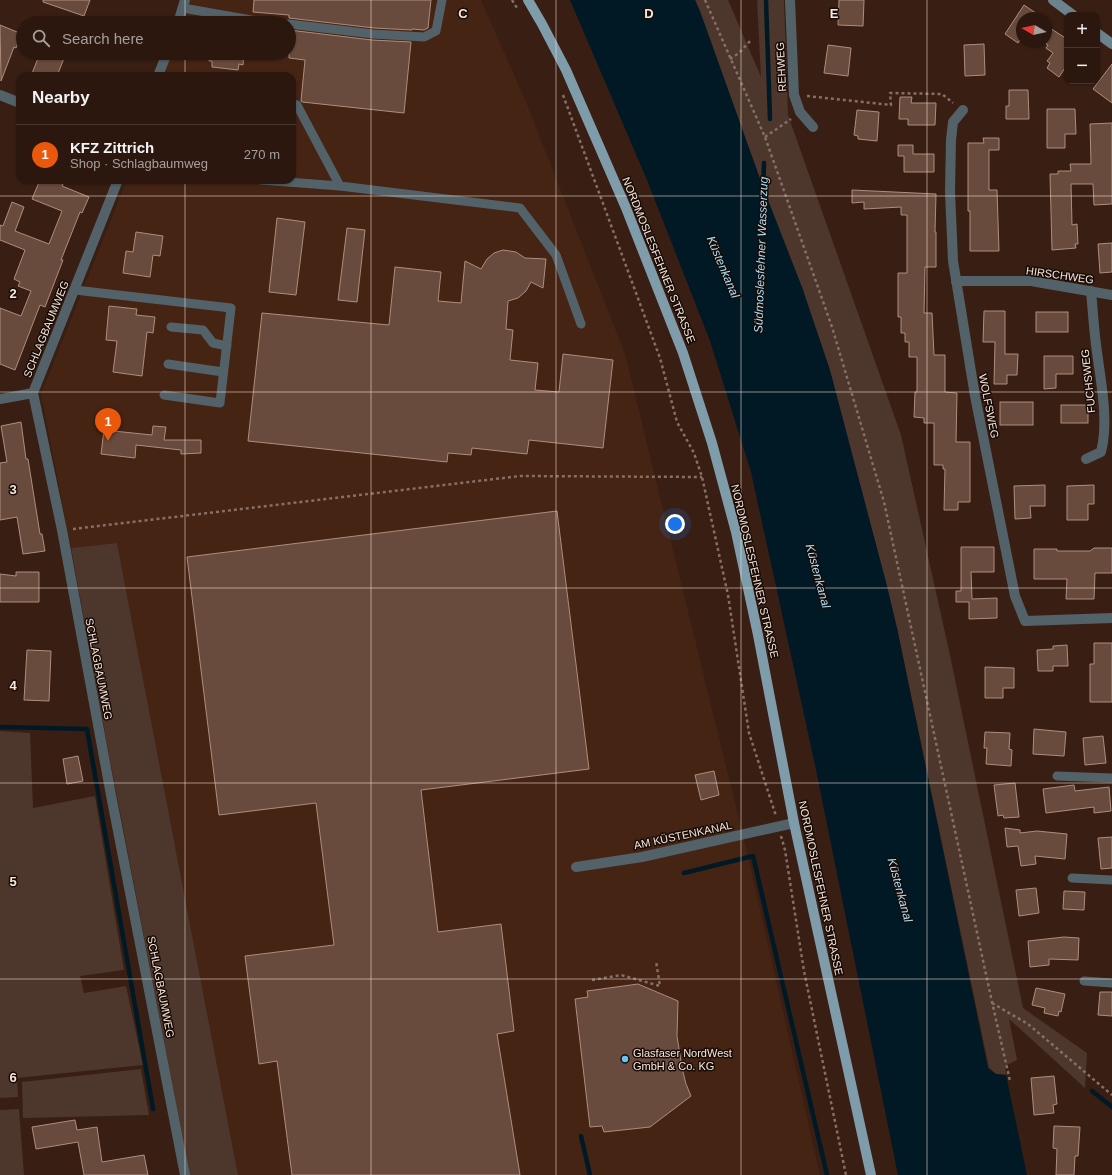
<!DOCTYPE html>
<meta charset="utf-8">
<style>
body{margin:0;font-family:Arial,sans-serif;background:#332017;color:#f1f3f6}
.controls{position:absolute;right:12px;top:12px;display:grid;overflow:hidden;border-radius:8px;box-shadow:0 1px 3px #0004}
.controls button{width:36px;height:36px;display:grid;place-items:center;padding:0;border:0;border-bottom:1px solid #47362e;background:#2b170e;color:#f1f3f6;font:20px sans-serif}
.compass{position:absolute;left:1016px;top:12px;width:36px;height:36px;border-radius:50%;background:#2b170e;box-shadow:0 1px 3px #0004;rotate:279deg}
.you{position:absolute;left:675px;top:524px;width:14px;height:14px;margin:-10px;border:3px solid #fff;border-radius:50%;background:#1a73e8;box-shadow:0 0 0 6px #1a73e833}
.badge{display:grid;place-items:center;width:26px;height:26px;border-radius:50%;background:#ea580c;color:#fff;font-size:13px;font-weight:700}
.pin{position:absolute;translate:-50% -33px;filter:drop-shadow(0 1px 2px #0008)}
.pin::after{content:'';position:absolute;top:21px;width:14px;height:12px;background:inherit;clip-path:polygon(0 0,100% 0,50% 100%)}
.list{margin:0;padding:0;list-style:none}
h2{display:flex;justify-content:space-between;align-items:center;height:52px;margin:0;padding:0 16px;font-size:17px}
h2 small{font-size:13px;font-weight:400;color:#a69f9e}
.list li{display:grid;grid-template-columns:26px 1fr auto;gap:12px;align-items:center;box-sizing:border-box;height:60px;padding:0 16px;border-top:1px solid #47362e}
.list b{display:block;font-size:15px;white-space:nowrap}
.list p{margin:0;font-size:13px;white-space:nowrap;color:#a69f9e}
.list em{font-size:13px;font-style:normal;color:#a69f9e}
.icon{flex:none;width:22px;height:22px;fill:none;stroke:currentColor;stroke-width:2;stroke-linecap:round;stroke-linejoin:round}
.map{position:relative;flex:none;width:1112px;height:1175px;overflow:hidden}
.search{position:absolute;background:#2b170e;box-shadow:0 1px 3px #0004;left:16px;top:16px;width:280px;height:44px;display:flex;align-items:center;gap:10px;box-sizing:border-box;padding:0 14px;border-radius:22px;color:#a69f9e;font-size:15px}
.panel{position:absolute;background:#2b170e;box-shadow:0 1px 3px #0004;left:16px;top:72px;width:280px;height:112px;border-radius:12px}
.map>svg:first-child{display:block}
.built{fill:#452414}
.green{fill:#4d362b}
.water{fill:#001925}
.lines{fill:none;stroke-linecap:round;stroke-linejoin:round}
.stream{stroke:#001925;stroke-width:4.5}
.building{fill:#694b3e;stroke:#ae8d7e}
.path{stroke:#866f65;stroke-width:2.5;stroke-dasharray:3 3;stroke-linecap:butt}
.lane{stroke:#536268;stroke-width:9}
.street{stroke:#536268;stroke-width:10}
.secondary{stroke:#6c838e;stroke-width:10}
.primary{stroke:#7f9caa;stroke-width:10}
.grid{fill:none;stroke:#f8e6dd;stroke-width:1;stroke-opacity:0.55}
.poi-dot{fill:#65c5ee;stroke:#180c07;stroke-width:1.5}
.labels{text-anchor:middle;stroke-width:3;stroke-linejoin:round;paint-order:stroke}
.street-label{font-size:11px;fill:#f8e6dd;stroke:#180c07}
.poi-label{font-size:11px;fill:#f8e6dd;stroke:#180c07;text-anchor:start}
.water-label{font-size:12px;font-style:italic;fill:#a8dff9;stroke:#180c07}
.grid-label{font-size:13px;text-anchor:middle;font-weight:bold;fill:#f8e6dd;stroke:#180c07;stroke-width:3;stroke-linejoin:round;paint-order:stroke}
</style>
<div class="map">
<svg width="1112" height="1175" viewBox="0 0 1112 1175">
<rect width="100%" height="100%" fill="#391f13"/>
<!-- built -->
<polygon class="built" points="191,0 481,0 526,102 625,354 747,852 820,1175 238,1175 117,543 71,548 41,394 127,180 292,180 292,76 164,76 172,53 289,53 289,23 183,23"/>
<!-- green -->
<g class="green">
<polygon points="695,0 728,0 761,77 757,0 784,0 788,115 901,435 950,655 1023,1008 1087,1053 1085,1088 1009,1019 1017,1060 1005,1066 1006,1075 996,1074 989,1068 897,628 803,290 764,190"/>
<polygon points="117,543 238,1175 190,1175 109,755 71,548"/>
<polygon points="0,731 30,733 33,808 95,796 124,970 80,976 84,993 126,986 143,1065 17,1078 18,1097 0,1098"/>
<polygon points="141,1069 149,1115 23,1118 22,1082"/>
<polygon points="19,1109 24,1175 0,1175 0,1110"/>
</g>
<!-- water -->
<polygon class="water" points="570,0 695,0 700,11 764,190 803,290 830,370 887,586 897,628 988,1068 996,1074 1006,1075 1027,1175 898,1175 815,765 751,472 710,341 647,180"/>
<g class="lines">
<!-- stream -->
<g class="stream">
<polyline points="766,0 770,119"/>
<polyline points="763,192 764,163"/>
<polyline points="0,727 87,729 153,1109"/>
<polyline points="684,873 753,856 827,1175"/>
<polyline points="1092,1091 1112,1107"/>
<polyline points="581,1136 590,1175"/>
</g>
</g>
<!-- building -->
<g class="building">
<polygon points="43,0 90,0 84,16 43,2"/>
<polygon points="254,0 431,0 428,28 424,30 412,29 412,30 374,28 289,18 289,15 253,12"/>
<polygon points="839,0 864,0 863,26 838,25"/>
<polygon points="1024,5 1043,18 1022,18 1022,36 1018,43 1005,34"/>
<polygon points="0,25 22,34 16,48 14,47 1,81"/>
<polygon points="1050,28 1067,39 1067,65 1059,77 1047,68 1050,63 1047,61 1053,53 1046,48 1048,45 1046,44 1046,34"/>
<polygon points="289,30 372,40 411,42 404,113 302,102 301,101 305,60 289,58"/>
<polygon points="984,44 985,75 965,76 964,45"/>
<polygon points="828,45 851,48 848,76 824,73"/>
<polygon points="40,53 66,53 57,76 31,76"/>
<polygon points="210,53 244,53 243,65 239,64 238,70 212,67 212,61 209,61"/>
<polygon points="1112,64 1112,103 1093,89"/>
<polygon points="1009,90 1028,90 1029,119 1006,119 1006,106 1009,106"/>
<polygon points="900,97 912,97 911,103 936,103 935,125 908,125 908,119 899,119"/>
<polygon points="1047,109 1075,109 1076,134 1065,134 1065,148 1047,148"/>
<polygon points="857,110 879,112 877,141 858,139 858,136 854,135"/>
<polygon points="1112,123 1112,204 1094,205 1093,184 1071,184 1072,225 1077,224 1078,244 1075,244 1076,248 1052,250 1050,174 1058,174 1058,171 1071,171 1070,164 1091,164 1090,124"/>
<polygon points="983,138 999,138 999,150 989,150 989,190 997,190 999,251 970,251 970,211 968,211 968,143 984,143"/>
<polygon points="898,145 913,145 913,154 934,154 934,172 904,172 904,156 898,156"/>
<polygon points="40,180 65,180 62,186 89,197 82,213 80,212 61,260 63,260 45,307 40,305 15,370 0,364 0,308 21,316 31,291 18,286 20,282 14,279 25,250 0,240 0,225 3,226 12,202 24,207 15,231 49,244 62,211 32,199"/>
<polygon points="852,190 936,194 935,232 936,232 936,267 925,267 924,313 932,313 934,355 945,355 945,392 957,393 956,442 970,442 970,502 958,502 958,510 944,510 945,469 943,469 943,465 934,465 934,423 924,423 924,418 914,417 915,392 917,392 917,357 909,357 909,342 905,342 905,333 901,333 901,317 898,317 898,273 907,273 907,215 901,215 901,207 864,209 864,202 852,203"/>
<polygon points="277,218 305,222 296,295 269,292"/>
<polygon points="347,228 365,230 357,302 338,300"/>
<polygon points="136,232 163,236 160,256 153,255 150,277 123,273 126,251 133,252"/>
<polygon points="1112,243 1112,272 1100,273 1098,244"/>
<polygon points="503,250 516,252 525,258 546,259 543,288 531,282 526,291 518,298 508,301 506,329 513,330 510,360 538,363 535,390 559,392 563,354 613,360 603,448 529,440 527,454 472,448 471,455 448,453 447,462 248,441 262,313 389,325 395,267 441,272 438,301 461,303 465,261 481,269 487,259 494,253"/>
<polygon points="109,306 137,309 136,315 155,317 153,333 147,332 142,376 113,372 117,341 106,340"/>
<polygon points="984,311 1005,311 1005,354 1018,354 1017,375 1007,375 1007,384 994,384 995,342 983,342"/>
<rect x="1036" y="312" width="32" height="20"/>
<polygon points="1044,356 1073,356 1073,374 1056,374 1056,388 1044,389"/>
<rect x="1000" y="402" width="33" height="23"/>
<rect x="1061" y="405" width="27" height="18"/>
<polygon points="21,422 26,459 28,459 40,534 42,534 45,551 23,554 17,517 0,520 0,463 7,462 1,426"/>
<polygon points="153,426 166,427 164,440 201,440 201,453 181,454 181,450 136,445 135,458 101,454 104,430 152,435"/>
<polygon points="1045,485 1045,506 1030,506 1031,518 1015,519 1014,486"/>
<polygon points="1094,485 1094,504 1088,504 1088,520 1067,520 1067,486"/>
<polygon points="557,511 589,769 421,790 438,932 501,924 514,1031 497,1034 520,1175 292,1175 277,1061 259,1064 245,956 334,945 316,803 219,815 187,557"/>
<polygon points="961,547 994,547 994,572 971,572 972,599 997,598 997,618 969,619 969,602 956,602 956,591 961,591"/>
<polygon points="1094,548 1112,548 1112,573 1095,573 1094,599 1066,599 1067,579 1034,579 1034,549 1057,549 1057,551 1090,551"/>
<polygon points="16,572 39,572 39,602 0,602 0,574 16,576"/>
<polygon points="1094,643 1112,643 1112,702 1090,702 1090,664 1094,664"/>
<polygon points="1067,645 1068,666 1053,666 1053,671 1038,671 1037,650 1053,649 1053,646"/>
<polygon points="27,650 51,651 49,701 24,700"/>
<polygon points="985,667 1014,668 1014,688 1003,688 1003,698 985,698"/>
<polygon points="1034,729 1066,732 1064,756 1033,754"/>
<polygon points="985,732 1010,733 1009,749 1012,750 1011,766 986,764 987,748 984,748"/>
<polygon points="1103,736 1106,763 1085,765 1083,738"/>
<polygon points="78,756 83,781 67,784 63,759"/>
<polygon points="714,771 719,795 701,800 695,775"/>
<polygon points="1015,783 1019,817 1004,818 1003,815 998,816 994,785"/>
<polygon points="1074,785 1075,791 1109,787 1111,811 1094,813 1094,807 1046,813 1043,789"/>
<polygon points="1005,828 1020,830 1020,833 1037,831 1067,834 1065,859 1035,856 1036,864 1021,866 1018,846 1007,847"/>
<polygon points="1112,837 1112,868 1101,869 1098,838"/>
<polygon points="1036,888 1039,913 1019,916 1016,890"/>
<polygon points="1064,891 1085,892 1084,910 1063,909"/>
<polygon points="1064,937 1079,938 1078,960 1049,959 1049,965 1030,967 1028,941"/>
<polygon points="638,984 678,1001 677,1036 682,1068 686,1084 691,1096 650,1127 604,1132 602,1126 590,1127 575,999 588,997 587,991"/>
<polygon points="1036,988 1065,994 1061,1012 1059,1011 1058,1016 1044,1013 1045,1008 1032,1005"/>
<polygon points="1100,992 1112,992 1112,1016 1098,1015"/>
<polygon points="1054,1076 1057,1104 1053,1105 1054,1113 1034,1115 1031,1078"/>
<polygon points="75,1120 77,1130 97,1127 102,1162 144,1155 148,1175 84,1175 78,1142 36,1149 32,1127"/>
<polygon points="1054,1126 1080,1127 1078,1156 1075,1156 1074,1175 1056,1175 1057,1149 1053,1148"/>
</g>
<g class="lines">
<!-- path -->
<g class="path">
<polyline points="512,0 517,8"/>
<polyline points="705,0 765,137 832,327 884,502 992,1002 1010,1081"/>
<polyline points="730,59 739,53 751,40"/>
<polyline points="563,95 660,358 677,422 694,453 702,477 728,595 749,733 776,816"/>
<polyline points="807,96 891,105 890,93 942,94 953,103"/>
<polyline points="765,137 791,119"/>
<polyline points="73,529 520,476 702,477"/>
<polyline points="781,836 785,850 804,971 846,1175"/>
<polyline points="592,980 621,975 660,986 656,961"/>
<polyline points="992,1003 1028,1024 1112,1095"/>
</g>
<!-- lane -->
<g class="lane">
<polyline points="183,8 251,20 278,23"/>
<polyline points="289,24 373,34 424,37 436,31 442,0"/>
<polyline points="292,104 297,105 340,186 520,208 556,255 581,324"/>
<polyline points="261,180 340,186"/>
<polyline points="75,290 231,308 220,403 164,395"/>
<polyline points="171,327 203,330 213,343 227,346"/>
<polyline points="168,364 223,372"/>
<polyline points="1057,776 1112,778"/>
<polyline points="1072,878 1112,880"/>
<polyline points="1084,981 1112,983"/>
</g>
<!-- street -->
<g class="street">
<polyline points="790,0 794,95 800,112 813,127"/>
<polyline points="178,23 185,0"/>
<polyline points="158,76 167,53"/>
<polyline points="0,95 20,103"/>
<polyline points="963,110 953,122 951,140 950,191 953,261 975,396 1015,596 1025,621 1112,618"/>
<polyline points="118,180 33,393 62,530 111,795 185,1175"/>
<polyline points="956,281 1031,281 1112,295"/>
<polyline points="0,399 33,393"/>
<path d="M1086,459L1101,452C1109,422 1101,383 1097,352C1094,332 1093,312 1091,291"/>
<polyline points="576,867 642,857 794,823"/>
</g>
<!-- secondary -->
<g class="secondary">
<polyline points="1053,0 1073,15"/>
<polyline points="1097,33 1112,44"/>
</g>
<!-- primary -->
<polyline class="primary" points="528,0 542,24 566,70 626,208 683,353 712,443 736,532 758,635 794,823 871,1175"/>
</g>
<!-- grid -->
<path class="grid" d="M185,0V23M371,0V1175M556,0V1175M741,0V1175M927,0V1175M185,53V76M185,180V1175M0,196H1112M0,392H1112M0,588H1112M0,783H1112M0,979H1112"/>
<!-- markers -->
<circle class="poi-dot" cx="625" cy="1059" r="4"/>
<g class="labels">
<!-- street labels -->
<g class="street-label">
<text transform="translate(781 67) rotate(-93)" y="4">REHWEG</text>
<text transform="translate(659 260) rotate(68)" y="4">NORDMOSLESFEHNER STRASSE</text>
<text transform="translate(1060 275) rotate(8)" y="4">HIRSCHWEG</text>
<text transform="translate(46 329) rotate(-68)" y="4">SCHLAGBAUMWEG</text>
<text transform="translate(1088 381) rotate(-96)" y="4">FUCHSWEG</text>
<text transform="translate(989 406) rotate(79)" y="4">WOLFSWEG</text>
<text transform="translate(755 571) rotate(77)" y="4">NORDMOSLESFEHNER STRASSE</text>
<text transform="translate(99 669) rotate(79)" y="4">SCHLAGBAUMWEG</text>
<text transform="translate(683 835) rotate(-12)" y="4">AM KÜSTENKANAL</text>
<text transform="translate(821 888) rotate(78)" y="4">NORDMOSLESFEHNER STRASSE</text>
<text transform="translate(161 987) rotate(79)" y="4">SCHLAGBAUMWEG</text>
</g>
<!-- poi labels -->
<g class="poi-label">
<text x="633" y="1057">Glasfaser NordWest<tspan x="633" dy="13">GmbH &amp; Co. KG</tspan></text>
</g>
<!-- water labels -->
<g class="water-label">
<text transform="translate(761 255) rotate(-88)" y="4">Südmoslesfehner Wasserzug</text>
<text transform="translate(723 267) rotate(67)" y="4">Küstenkanal</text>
<text transform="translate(818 576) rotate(75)" y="4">Küstenkanal</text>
<text transform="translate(900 890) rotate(75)" y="4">Küstenkanal</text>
</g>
</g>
<g class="grid-label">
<text x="463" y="18">C</text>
<text x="649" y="18">D</text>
<text x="834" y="18">E</text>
<text x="13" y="298">2</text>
<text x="13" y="494">3</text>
<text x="13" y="690">4</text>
<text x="13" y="886">5</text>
<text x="13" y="1082">6</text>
</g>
</svg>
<div class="controls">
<button>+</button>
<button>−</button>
</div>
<svg class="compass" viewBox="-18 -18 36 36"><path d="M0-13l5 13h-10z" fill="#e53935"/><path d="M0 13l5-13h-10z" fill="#a69f9e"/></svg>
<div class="you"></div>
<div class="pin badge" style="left:108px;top:441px">1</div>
<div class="search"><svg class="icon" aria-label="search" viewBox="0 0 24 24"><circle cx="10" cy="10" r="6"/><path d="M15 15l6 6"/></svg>Search here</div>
<section class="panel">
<h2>Nearby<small></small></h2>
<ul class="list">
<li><span class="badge">1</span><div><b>KFZ Zittrich</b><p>Shop · Schlagbaumweg</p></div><em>270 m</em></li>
</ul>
</section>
</div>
